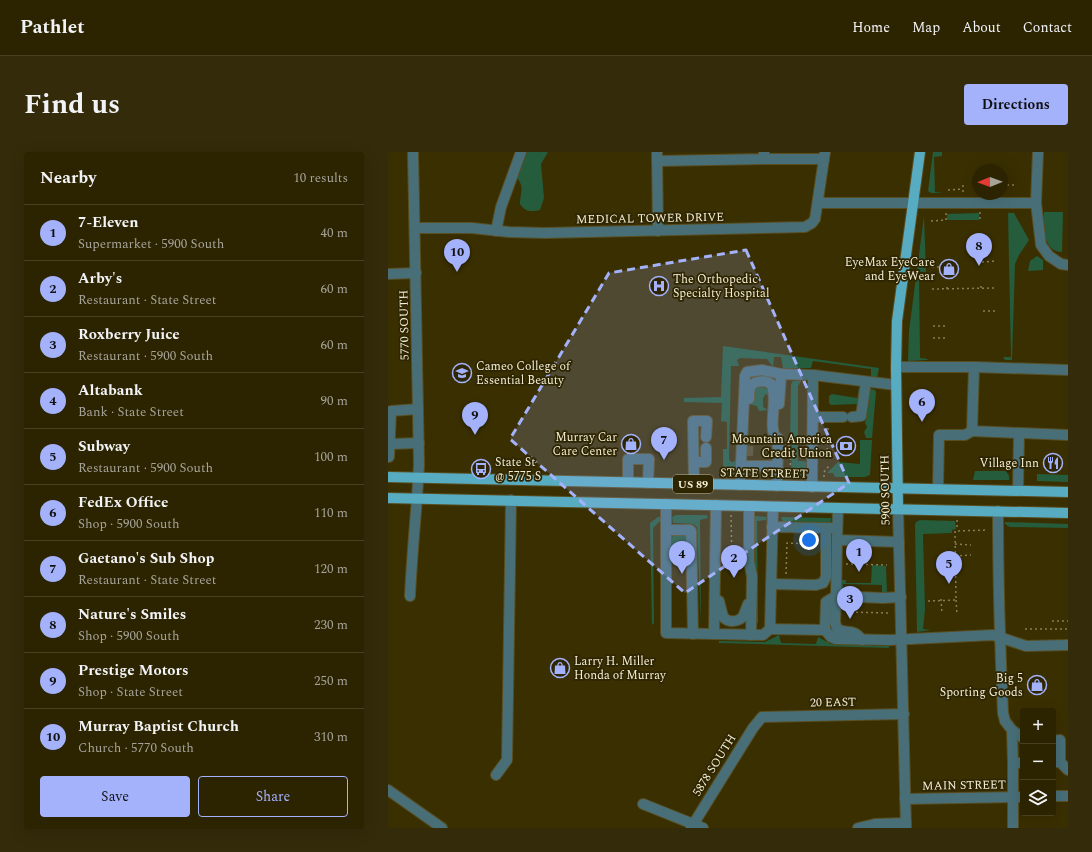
<!DOCTYPE html>
<meta charset="utf-8">
<style>
body{margin:0;font-family:Spectral,serif;background:#342b0a;color:#f1f3f6}
.controls{position:absolute;right:12px;bottom:12px;display:grid;overflow:hidden;border-radius:4px;box-shadow:0 4px 16px #0002}
.controls button{width:36px;height:36px;display:grid;place-items:center;padding:0;border:0;border-bottom:1px solid #484022;background:#2c2300;color:#f1f3f6;font:20px sans-serif}
.compass{position:absolute;left:584px;top:12px;width:36px;height:36px;border-radius:50%;background:#2c2300;box-shadow:0 4px 16px #0002;rotate:269deg}
.you{position:absolute;left:421px;top:388px;width:14px;height:14px;margin:-10px;border:3px solid #fff;border-radius:50%;background:#1a73e8;box-shadow:0 0 0 6px #1a73e833}
.badge{display:grid;place-items:center;width:26px;height:26px;border-radius:50%;background:#a4b2fc;color:#111;font-size:13px;font-weight:700}
.pin{position:absolute;translate:-50% -33px;filter:drop-shadow(0 1px 2px #0008)}
.pin::after{content:'';position:absolute;top:21px;width:14px;height:12px;background:inherit;clip-path:polygon(0 0,100% 0,50% 100%)}
.list{margin:0;padding:0;list-style:none}
h2{display:flex;justify-content:space-between;align-items:center;height:52px;margin:0;padding:0 16px;font-size:17px}
h2 small{font-size:13px;font-weight:400;color:#a6a499}
.list li{display:grid;grid-template-columns:26px 1fr auto;gap:12px;align-items:center;box-sizing:border-box;height:56px;padding:0 16px;border-top:1px solid #484022}
.list b{display:block;font-size:15px;white-space:nowrap}
.list p{margin:0;font-size:13px;white-space:nowrap;color:#a6a499}
.list em{font-size:13px;font-style:normal;color:#a6a499}
.actions{display:flex;gap:8px;padding:12px 16px}
.actions a{flex:1;padding:9px 0;border:1px solid #a4b2fc;border-radius:4px;text-align:center;font-size:14px;color:#a4b2fc}
.actions .main{background:#a4b2fc;color:#111}
.icon{flex:none;width:22px;height:22px;fill:none;stroke:currentColor;stroke-width:2;stroke-linecap:round;stroke-linejoin:round}
.map{position:relative;flex:none;width:680px;height:676px;overflow:hidden;border-radius:4px}
header{display:flex;align-items:center;gap:24px;box-sizing:border-box;height:56px;padding:0 20px;background:#2c2300;border-bottom:1px solid #484022}
header strong{font-size:19px}
nav{display:flex;gap:22px;margin-inline-start:auto;font-size:14px}
.intro{display:flex;align-items:center;justify-content:space-between;box-sizing:border-box;height:96px;padding:0 24px}
h1{margin:0;font-size:28px}
.button{padding:10px 18px;border-radius:4px;background:#a4b2fc;color:#111;font-size:14px;font-weight:700}
main{display:flex;gap:24px;padding:0 24px}
aside{flex:1;background:#2c2300;border-radius:4px;box-shadow:0 4px 16px #0002}
.map>svg:first-child{display:block}
.green{fill:#255c3c}
.lines{fill:none;stroke-linecap:round;stroke-linejoin:round}
.minor-tunnel{stroke:#564c20;stroke-width:10;stroke-dasharray:10 5;stroke-linecap:butt}
.minor-casing{stroke:#584e22;stroke-width:12}
.major-casing{stroke:#584e22;stroke-width:12}
.path{stroke:#877e59;stroke-width:1.5;stroke-dasharray:2 3;stroke-linecap:butt}
.minor{stroke:#486f78;stroke-width:10}
.major{stroke:#58acc1;stroke-width:10}
.marked{fill:#a4b2fc;fill-opacity:0.2;stroke:#a4b2fc;stroke-width:3;stroke-dasharray:8 5;stroke-linejoin:round}
.labels{text-anchor:middle;stroke-width:3.5;stroke-linejoin:round;paint-order:stroke}
.shield{fill:#2e2502;stroke:#b9b296;stroke-width:1}
.shield-label{font-size:11px;font-weight:bold;fill:#f4eed5}
.street-label{font-size:12px;fill:#f4eed5;stroke:#2e2502}
.poi-label{font-size:12px;fill:#f4eed5;stroke:#2e2502;text-anchor:end}
</style>
<header>
<strong>Pathlet</strong>
<nav><a>Home</a><a>Map</a><a>About</a><a>Contact</a></nav>
</header>
<div class="intro"><h1>Find us</h1><a class="button">Directions</a></div>
<main>
<aside>
<h2>Nearby<small>10 results</small></h2>
<ul class="list">
<li><span class="badge">1</span><div><b>7-Eleven</b><p>Supermarket · 5900 South</p></div><em>40 m</em></li>
<li><span class="badge">2</span><div><b>Arby's</b><p>Restaurant · State Street</p></div><em>60 m</em></li>
<li><span class="badge">3</span><div><b>Roxberry Juice</b><p>Restaurant · 5900 South</p></div><em>60 m</em></li>
<li><span class="badge">4</span><div><b>Altabank</b><p>Bank · State Street</p></div><em>90 m</em></li>
<li><span class="badge">5</span><div><b>Subway</b><p>Restaurant · 5900 South</p></div><em>100 m</em></li>
<li><span class="badge">6</span><div><b>FedEx Office</b><p>Shop · 5900 South</p></div><em>110 m</em></li>
<li><span class="badge">7</span><div><b>Gaetano's Sub Shop</b><p>Restaurant · State Street</p></div><em>120 m</em></li>
<li><span class="badge">8</span><div><b>Nature's Smiles</b><p>Shop · 5900 South</p></div><em>230 m</em></li>
<li><span class="badge">9</span><div><b>Prestige Motors</b><p>Shop · State Street</p></div><em>250 m</em></li>
<li><span class="badge">10</span><div><b>Murray Baptist Church</b><p>Church · 5770 South</p></div><em>310 m</em></li>
</ul>
<div class="actions"><a class="main">Save</a><a>Share</a></div>
</aside>
<div class="map">
<svg width="680" height="676" viewBox="0 0 680 676">
<rect width="100%" height="100%" fill="#3a2f00"/>
<!-- green -->
<g class="green">
<path d="M138,0H160L153,12L156,46L152,58C143,60 137,60 132,52C132,42 137,35 129,26Z"/>
<polygon points="545,0 554,0 554,4 546,5 547,40 555,41 543,41 540,39"/>
<path d="M656,60H675L674,100C654,100 656,73 656,60Z"/>
<polygon points="591,61 591,68 559,68 559,62"/>
<polygon points="620,61 626,61 641,88 631,103 627,112 624,208 617,208 615,205 623,205"/>
<polygon points="536,64 538,120 531,120 532,206 540,207 539,208 520,209 521,179"/>
<polygon points="649,104 655,108 655,118 640,119 642,109"/>
<polygon points="335,194 491,216 489,226 483,224 483,217 425,209 423,216 395,216 393,205 386,205 385,215 379,207 352,206 349,208 351,214 343,214 341,307 343,310 348,309 347,322 335,322 335,297 339,297 339,270 333,269 334,251 296,250 296,246 333,245"/>
<polygon points="405,229 413,229 410,234 410,309 416,309 418,310 418,322 413,324 403,324 404,293 402,292 403,232"/>
<polygon points="370,234 380,237 382,245 378,242 375,246 375,255 380,258 371,259 369,254 364,253 364,239"/>
<polygon points="471,235 473,237 470,252 443,253 441,251 441,244 444,242 469,246"/>
<polygon points="483,237 487,238 488,240 484,286 478,286 476,280 479,275 477,271 481,239"/>
<polygon points="472,288 484,288 482,323 477,325 447,325 445,321 439,321 450,310 472,312"/>
<polygon points="587,319 618,319 621,324 621,328 585,328"/>
<polygon points="649,322 680,323 680,330 649,329"/>
<polygon points="288,363 319,363 320,366 312,368 313,472 309,375 305,372 285,371 284,365"/>
<polygon points="366,364 379,365 378,368 369,369 370,471 367,471"/>
<polygon points="270,365 273,365 273,368 265,376 266,471 264,473 262,371"/>
<polygon points="393,365 443,366 443,369 442,371 395,370"/>
<polygon points="532,368 567,369 568,377 564,378 564,381 535,382 537,457 535,477 543,478 529,480 527,373 528,370"/>
<polygon points="617,370 680,372 680,376 622,375 617,372"/>
<polygon points="286,383 297,383 297,398 284,398 284,385"/>
<polygon points="484,413 498,414 499,441 494,440 494,433 455,432 455,439 453,439 453,428 458,428 458,431 483,431"/>
<polygon points="391,483 393,491 428,492 430,485 443,492 501,494 501,496 331,491 331,489 377,490"/>
</g>
<g class="lines">
<!-- minor-tunnel -->
<polyline class="minor-tunnel" points="360,304 361,285"/>
<defs>
<g id="minor">
<polyline points="269,0 270,79"/>
<polyline points="650,0 648,51 653,93 661,104 673,112 680,113"/>
<polyline points="376,7 436,7"/>
<polyline points="269,9 376,7 376,0"/>
<polyline points="430,51 648,51"/>
<polyline points="27,76 84,76 121,80 157,81 417,75 424,71 427,67 437,0"/>
<polyline points="108,79 113,55 133,0"/>
<polyline points="0,122 28,121"/>
<polyline points="508,215 586,215 680,218"/>
<polyline points="586,215 584,279 680,283"/>
<path d="M361,247C361,243 361,237 363,234C367,228 379,228 384,233C390,253 379,272 389,291"/>
<polyline points="391,252 393,222"/>
<polyline points="425,265 455,265"/>
<polyline points="464,265 473,264 478,230"/>
<polyline points="2,292 31,291"/>
<polyline points="0,305 1,305 3,259 30,257"/>
<polyline points="306,310 318,310 318,296"/>
<polyline points="353,314 389,314"/>
<polyline points="240,330 240,307 261,307 260,331"/>
<polyline points="306,332 305,269 319,269 318,285"/>
<polyline points="352,333 357,224 359,220 374,218 393,222 425,223"/>
<polyline points="389,334 390,286"/>
<polyline points="424,335 425,223 508,233"/>
<polyline points="550,337 551,283 577,283 584,279"/>
<polyline points="630,339 631,281"/>
<polyline points="278,352 278,481 326,482"/>
<polyline points="328,353 326,482 375,483 382,477"/>
<polyline points="361,354 361,409 364,424 363,483"/>
<polyline points="385,355 382,477 437,478 443,485 448,487 502,488 605,483 638,494 680,493"/>
<polyline points="450,356 449,388 511,390"/>
<polyline points="510,357 518,676"/>
<path d="M610,359C610,427 612,494 615,561L617,569L624,578L625,611H635"/>
<polyline points="384,375 444,376"/>
<polyline points="278,378 302,378 303,379 305,482"/>
<polyline points="383,432 428,433 435,431 438,425 438,376"/>
<path d="M22,444C24,399 29,356 31,312L25,0"/>
<path d="M331,449L335,465C341,471 349,470 355,465L360,452"/>
<polyline points="437,478 438,450 448,444 449,388"/>
<path d="M474,488C464,475 460,483 449,477L447,470L448,444L495,446L513,445"/>
<polyline points="624,578 635,586"/>
<polyline points="665,589 672,588 672,610"/>
<polyline points="665,610 672,610 680,618"/>
<polyline points="625,611 625,676"/>
<polyline points="108,623 119,608 123,348"/>
<polyline points="0,638 54,676"/>
<polyline points="665,644 680,644"/>
<polyline points="517,647 635,645"/>
<polyline points="255,652 315,676"/>
<polyline points="303,676 365,576 374,565 516,562"/>
<polyline points="470,676 487,672 518,671"/>
</g>
<g id="major">
<polyline points="0,325 680,340"/>
<polyline points="0,346 680,361"/>
<polyline points="510,357 508,215 509,169 532,0"/>
</g>
</defs>
<!-- minor casing -->
<use href="#minor" class="minor-casing"/>
<!-- major casing -->
<use href="#major" class="major-casing"/>
<!-- path -->
<g class="path">
<polyline points="575,33 575,41"/>
<polyline points="614,33 629,33"/>
<polyline points="560,38 575,37"/>
<polyline points="592,60 592,68"/>
<polyline points="558,61 558,69"/>
<polyline points="543,69 558,68"/>
<polyline points="594,110 608,109"/>
<polyline points="544,115 557,115"/>
<polyline points="593,134 593,139"/>
<polyline points="559,135 559,139"/>
<polyline points="544,137 609,136"/>
<polyline points="595,159 609,159"/>
<polyline points="545,174 558,174"/>
<polyline points="545,186 559,186"/>
<polyline points="440,276 439,304 440,305"/>
<polyline points="400,294 403,294 402,325"/>
<polyline points="436,325 436,320 441,314"/>
<polyline points="343,363 344,412 351,412"/>
<polyline points="569,368 569,378"/>
<polyline points="567,392 583,393"/>
<polyline points="567,404 583,403"/>
<polyline points="458,412 499,413"/>
<polyline points="398,422 399,391 428,392"/>
<polyline points="553,447 554,462"/>
<polyline points="568,448 569,462"/>
<polyline points="540,449 568,448 567,379 600,378"/>
<polyline points="458,460 502,461"/>
<polyline points="664,469 680,469"/>
<polyline points="637,477 680,477"/>
</g>
<!-- minor -->
<use href="#minor" class="minor"/>
<!-- major -->
<use href="#major" class="major"/>
</g>
<!-- marked area -->
<path class="marked" d="M358,98L461,331L297,441L122,287L221,121Z"/>
<!-- icons -->
<defs>
<symbol id="shop-ring" viewBox="-11 -11 22 22"><circle r="9.5" fill="#2e2502" stroke="#a4b2fc" stroke-width="1.5"/><path d="M-5-2.5h2.3a2.7 3.5 0 0 1 5.4 0H5L5.5 6h-11ZM-1.5-2.5h3a1.5 2.3 0 0 0-3 0Z" fill="#a4b2fc"/></symbol>
<symbol id="hospital-ring" viewBox="-11 -11 22 22"><circle r="9.5" fill="#2e2502" stroke="#a4b2fc" stroke-width="1.5"/><path d="M-5-5h3v3.5h4V-5h3V5h-3V1.5h-4V5h-3Z" fill="#a4b2fc"/></symbol>
<symbol id="university-ring" viewBox="-11 -11 22 22"><circle r="9.5" fill="#2e2502" stroke="#a4b2fc" stroke-width="1.5"/><path d="M0-5L7-2L0 1L-7-2ZM-4 1L0 2.5L4 1V4Q0 6-4 4Z" fill="#a4b2fc"/></symbol>
<symbol id="bank-ring" viewBox="-11 -11 22 22"><circle r="9.5" fill="#2e2502" stroke="#a4b2fc" stroke-width="1.5"/><path d="M-6-4H6V4H-6ZM0-2.3a2.3 2.3 0 1 0 0 4.6a2.3 2.3 0 1 0 0-4.6Z" fill="#a4b2fc"/></symbol>
<symbol id="restaurant-ring" viewBox="-11 -11 22 22"><circle r="9.5" fill="#2e2502" stroke="#a4b2fc" stroke-width="1.5"/><path d="M-5-6h1v4h1v-4h1v4h1v-4h1v5L-1.5 .5V6h-2V.5L-5-1ZM5-6V6H3V1.5H1.5Q1.5-4 5-6Z" fill="#a4b2fc"/></symbol>
<symbol id="bus-ring" viewBox="-11 -11 22 22"><circle r="9.5" fill="#2e2502" stroke="#a4b2fc" stroke-width="1.5"/><path d="M-5-6H5V4H4V6H2V4H-2V6H-4V4H-5ZM-3.5-4V0h7V-4ZM-3.5 1.2v1.5H-2V1.2ZM2 1.2v1.5H3.5V1.2Z" fill="#a4b2fc"/></symbol>
</defs>
<g fill-rule="evenodd">
<use href="#shop-ring" x="550" y="106" width="22" height="22"/>
<use href="#hospital-ring" x="260" y="123" width="22" height="22"/>
<use href="#university-ring" x="63" y="210" width="22" height="22"/>
<use href="#shop-ring" x="232" y="281" width="22" height="22"/>
<use href="#bank-ring" x="447" y="283" width="22" height="22"/>
<use href="#restaurant-ring" x="654" y="300" width="22" height="22"/>
<use href="#bus-ring" x="82" y="306" width="22" height="22"/>
<use href="#shop-ring" x="161" y="505" width="22" height="22"/>
<use href="#shop-ring" x="638" y="522" width="22" height="22"/>
</g>
<g class="labels">
<!-- shield labels -->
<rect class="shield" x="285" y="323" width="40" height="18" rx="3"/>
<g class="shield-label">
<text x="305" y="336">US 89</text>
</g>
<!-- street labels -->
<g class="street-label">
<text transform="translate(262 66) rotate(-1)" y="4">MEDICAL TOWER DRIVE</text>
<text transform="translate(16 173) rotate(-91)" y="4">5770 SOUTH</text>
<text transform="translate(376 321) rotate(1)" y="4">STATE STREET</text>
<text transform="translate(497 338) rotate(-91)" y="4">5900 SOUTH</text>
<text transform="translate(445 550) rotate(-1)" y="4">20 EAST</text>
<text transform="translate(326 613) rotate(-58)" y="4">5878 SOUTH</text>
<text transform="translate(576 633) rotate(-1)" y="4">MAIN STREET</text>
</g>
<!-- poi labels -->
<g class="poi-label">
<text x="547" y="114">EyeMax EyeCare<tspan x="547" dy="14">and EyeWear</tspan></text>
<text x="285" y="131" text-anchor="start">The Orthopedic<tspan x="285" dy="14">Specialty Hospital</tspan></text>
<text x="88" y="218" text-anchor="start">Cameo College of<tspan x="88" dy="14">Essential Beauty</tspan></text>
<text x="229" y="289">Murray Car<tspan x="229" dy="14">Care Center</tspan></text>
<text x="444" y="291">Mountain America<tspan x="444" dy="14">Credit Union</tspan></text>
<text x="107" y="314" text-anchor="start">State St<tspan x="107" dy="14">@ 5775 S</tspan></text>
<text x="651" y="315">Village Inn</text>
<text x="186" y="513" text-anchor="start">Larry H. Miller<tspan x="186" dy="14">Honda of Murray</tspan></text>
<text x="635" y="530">Big 5<tspan x="635" dy="14">Sporting Goods</tspan></text>
</g>
</g>
</svg>
<div class="controls">
<button>+</button>
<button>−</button>
<button><svg class="icon" aria-label="layers" viewBox="0 0 24 24"><path d="M12 4l9 5-9 5-9-5zM3 14l9 5 9-5"/></svg></button>
</div>
<svg class="compass" viewBox="-18 -18 36 36"><path d="M0-13l5 13h-10z" fill="#e53935"/><path d="M0 13l5-13h-10z" fill="#a6a499"/></svg>
<div class="you"></div>
<div class="pin badge" style="left:471px;top:420px">1</div>
<div class="pin badge" style="left:346px;top:426px">2</div>
<div class="pin badge" style="left:462px;top:467px">3</div>
<div class="pin badge" style="left:294px;top:422px">4</div>
<div class="pin badge" style="left:561px;top:432px">5</div>
<div class="pin badge" style="left:534px;top:270px">6</div>
<div class="pin badge" style="left:276px;top:308px">7</div>
<div class="pin badge" style="left:591px;top:114px">8</div>
<div class="pin badge" style="left:87px;top:283px">9</div>
<div class="pin badge" style="left:69px;top:120px">10</div>
</div>
</main>
